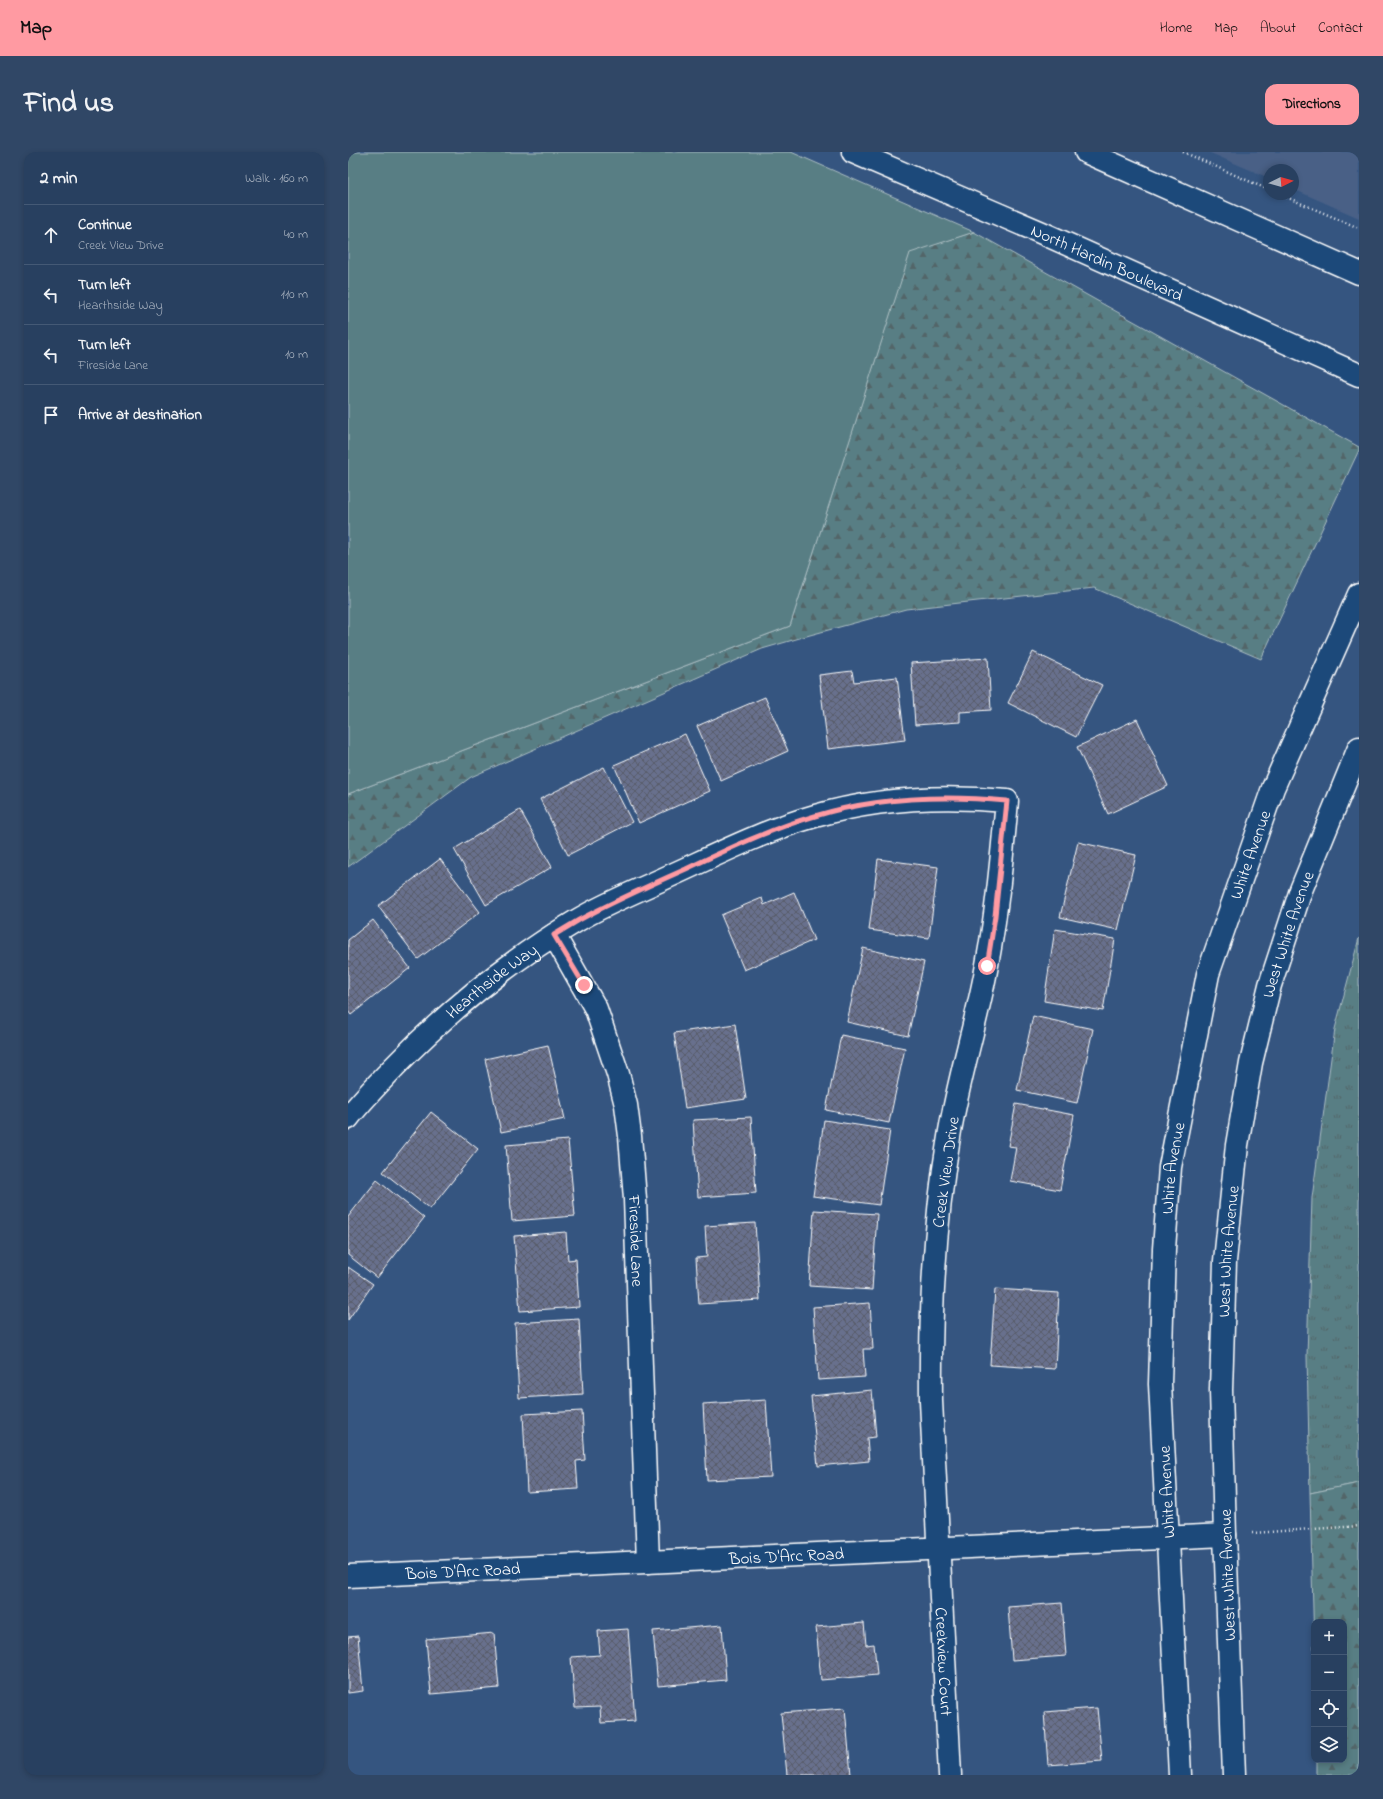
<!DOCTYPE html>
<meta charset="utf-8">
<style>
body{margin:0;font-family:"Indie Flower",sans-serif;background:#304766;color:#f1f3f6}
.controls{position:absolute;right:12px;bottom:12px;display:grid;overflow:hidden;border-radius:8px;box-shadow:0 2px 6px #0003}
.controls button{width:36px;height:36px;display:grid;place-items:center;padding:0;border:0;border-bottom:1px solid #445975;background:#284060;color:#f1f3f6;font:20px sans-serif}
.compass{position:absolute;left:915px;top:12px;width:36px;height:36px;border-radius:50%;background:#284060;box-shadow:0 2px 6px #0003;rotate:85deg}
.stop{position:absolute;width:12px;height:12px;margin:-9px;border:3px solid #ff9aa2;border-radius:50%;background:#fff}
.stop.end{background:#ff9aa2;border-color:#fff;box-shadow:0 1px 4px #0008}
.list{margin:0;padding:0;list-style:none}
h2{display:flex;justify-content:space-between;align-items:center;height:52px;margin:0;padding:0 16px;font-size:17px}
h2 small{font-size:13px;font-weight:400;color:#a5afbd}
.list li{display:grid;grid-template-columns:26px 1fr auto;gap:12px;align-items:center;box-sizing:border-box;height:60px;padding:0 16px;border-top:1px solid #445975}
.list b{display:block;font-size:15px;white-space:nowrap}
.list p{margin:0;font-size:13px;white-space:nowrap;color:#a5afbd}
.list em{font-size:13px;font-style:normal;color:#a5afbd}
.icon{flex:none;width:22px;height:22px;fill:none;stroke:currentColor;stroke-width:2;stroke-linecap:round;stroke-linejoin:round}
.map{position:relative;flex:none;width:1011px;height:1623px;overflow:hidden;border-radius:12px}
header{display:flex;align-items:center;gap:24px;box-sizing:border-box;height:56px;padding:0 20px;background:#ff9aa2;color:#111}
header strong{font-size:19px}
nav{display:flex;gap:22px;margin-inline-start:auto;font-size:14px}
.intro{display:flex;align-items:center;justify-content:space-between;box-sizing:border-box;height:96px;padding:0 24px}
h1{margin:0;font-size:28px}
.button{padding:10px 18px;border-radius:12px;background:#ff9aa2;color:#111;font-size:14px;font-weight:700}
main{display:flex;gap:24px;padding:0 24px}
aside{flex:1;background:#284060;border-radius:12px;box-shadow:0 2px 6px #0003}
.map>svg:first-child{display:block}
.built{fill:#486086}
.grass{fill:url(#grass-tufts);stroke:#acbec2}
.forest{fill:url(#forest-firs);stroke:#acbec2}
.park{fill:#587e84;stroke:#acbec2}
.building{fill:url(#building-cross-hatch);stroke:#fff}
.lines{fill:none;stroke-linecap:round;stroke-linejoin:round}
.street-casing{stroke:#fff;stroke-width:25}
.secondary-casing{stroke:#fff;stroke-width:25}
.path{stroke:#fff;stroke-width:2.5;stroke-dasharray:1 3;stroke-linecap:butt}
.street{stroke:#1f4a7a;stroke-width:22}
.secondary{stroke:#1f4a7a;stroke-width:22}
.route{stroke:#ff9aa2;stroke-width:5}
.labels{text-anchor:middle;stroke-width:3.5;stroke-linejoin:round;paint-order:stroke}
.street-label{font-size:17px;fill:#fff;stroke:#1f4a7a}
</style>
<header>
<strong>Map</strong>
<nav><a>Home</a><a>Map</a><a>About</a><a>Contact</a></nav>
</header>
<div class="intro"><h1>Find us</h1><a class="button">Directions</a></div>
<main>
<aside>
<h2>2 min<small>Walk · 160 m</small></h2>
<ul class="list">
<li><svg class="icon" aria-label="ahead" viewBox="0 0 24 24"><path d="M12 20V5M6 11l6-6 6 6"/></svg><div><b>Continue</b><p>Creek View Drive</p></div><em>40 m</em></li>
<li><svg class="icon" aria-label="left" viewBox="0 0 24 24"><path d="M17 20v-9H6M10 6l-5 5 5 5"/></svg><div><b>Turn left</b><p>Hearthside Way</p></div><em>110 m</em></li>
<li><svg class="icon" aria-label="left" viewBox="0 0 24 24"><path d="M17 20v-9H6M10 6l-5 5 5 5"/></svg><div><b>Turn left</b><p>Fireside Lane</p></div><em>10 m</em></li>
<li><svg class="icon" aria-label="arrive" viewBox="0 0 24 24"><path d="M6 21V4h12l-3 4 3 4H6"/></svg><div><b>Arrive at destination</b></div></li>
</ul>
</aside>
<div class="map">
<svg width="1011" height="1623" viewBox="0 0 1011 1623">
<defs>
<pattern id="grass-tufts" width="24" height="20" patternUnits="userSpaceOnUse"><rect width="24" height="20" fill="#587e84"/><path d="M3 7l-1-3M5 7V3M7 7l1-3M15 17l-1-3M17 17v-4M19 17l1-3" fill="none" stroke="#526568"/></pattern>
<pattern id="forest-firs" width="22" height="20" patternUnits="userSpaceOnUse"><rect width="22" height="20" fill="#587e84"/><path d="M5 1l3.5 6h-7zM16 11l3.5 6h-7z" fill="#526568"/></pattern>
<pattern id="building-cross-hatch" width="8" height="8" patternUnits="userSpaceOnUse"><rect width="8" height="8" fill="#68708d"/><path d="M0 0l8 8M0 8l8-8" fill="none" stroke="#595c69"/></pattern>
</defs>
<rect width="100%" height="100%" fill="#355580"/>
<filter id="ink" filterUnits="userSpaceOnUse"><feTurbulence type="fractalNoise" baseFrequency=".025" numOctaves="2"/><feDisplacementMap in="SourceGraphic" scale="8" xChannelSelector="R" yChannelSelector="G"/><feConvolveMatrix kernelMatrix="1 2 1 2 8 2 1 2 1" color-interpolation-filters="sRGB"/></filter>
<g filter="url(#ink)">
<!-- built -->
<polygon class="built" points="860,0 1011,0 1011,66 945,37 945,18 921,18 921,26"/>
<!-- grass -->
<polygon class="grass" points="1011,786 1011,1331 962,1341 959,1204 964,1046 987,877"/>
<!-- forest -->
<g class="forest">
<polygon points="626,80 1011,295 1011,298 913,507 746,436 558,457 462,483 414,497 123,625 0,715 0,642 442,474 562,100"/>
<polygon points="1011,1331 1011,1623 969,1623 969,1608 996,1608 996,1470 966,1470 966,1497 962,1341"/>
</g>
<!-- park -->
<polygon class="park" points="0,0 443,0 626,80 562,101 442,474 0,642"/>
<!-- building -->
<g class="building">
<polygon points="685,500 754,533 728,585 660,551"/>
<polygon points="640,506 643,558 612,560 612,570 567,573 563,511"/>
<polygon points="504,519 506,530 549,525 557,588 480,597 471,523"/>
<polygon points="417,545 440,599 373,629 349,574"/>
<polygon points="789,567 820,634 760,662 729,595"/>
<polygon points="337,582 362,639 291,671 266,613"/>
<polygon points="256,615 284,670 220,703 192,647"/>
<polygon points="172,658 204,715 138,753 106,697"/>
<polygon points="730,690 788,703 770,778 712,765"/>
<polygon points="92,707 132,760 70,807 30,754"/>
<polygon points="530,707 590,715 581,786 521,778"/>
<polygon points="446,740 466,788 396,818 373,763 414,746 416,753"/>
<polygon points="25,768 62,816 3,863 0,859 0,788"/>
<polygon points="707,777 767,787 755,859 696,849"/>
<polygon points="515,796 576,810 560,884 499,870"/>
<polygon points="685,864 745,877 729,951 669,938"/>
<polygon points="387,872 398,947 337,956 326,881"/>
<polygon points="493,883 557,896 541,971 478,958"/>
<polygon points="200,893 217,967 153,980 137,907"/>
<polygon points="668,952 726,963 712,1038 662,1029 668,995 660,994"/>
<polygon points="83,960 130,997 82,1057 35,1020"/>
<polygon points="403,965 408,1041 350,1045 345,968"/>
<polygon points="476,968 542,978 531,1053 465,1044"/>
<polygon points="220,988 227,1064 164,1069 158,993"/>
<polygon points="29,1028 76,1066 29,1126 0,1103 0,1065"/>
<polygon points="466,1058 529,1062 524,1138 461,1134"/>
<polygon points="407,1071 412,1148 351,1152 348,1106 359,1105 357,1074"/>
<polygon points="218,1080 220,1108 228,1107 231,1155 172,1159 166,1084"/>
<polygon points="0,1115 25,1132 0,1168"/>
<polygon points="647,1137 711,1141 707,1217 642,1213"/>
<polygon points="522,1151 525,1197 515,1197 517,1225 470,1228 465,1155"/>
<polygon points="231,1167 235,1242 171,1246 167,1171"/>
<polygon points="524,1238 528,1285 519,1286 521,1309 470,1314 463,1244"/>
<polygon points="418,1248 423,1325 359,1328 355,1252"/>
<polygon points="234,1259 237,1308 228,1309 230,1337 179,1340 175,1262"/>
<polygon points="714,1451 718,1504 664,1508 660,1455"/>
<polygon points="516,1471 518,1493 526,1492 529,1523 473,1528 468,1475"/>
<polygon points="374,1473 378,1528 310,1534 305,1479"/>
<polygon points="280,1477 287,1569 253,1571 252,1555 227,1556 223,1505 252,1503 250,1479"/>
<polygon points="146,1481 151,1536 83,1542 78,1487"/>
<polygon points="10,1484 15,1539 0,1541 0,1485"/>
<polygon points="497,1556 503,1623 439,1623 433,1561"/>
<polygon points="749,1556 754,1609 700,1613 696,1560"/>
</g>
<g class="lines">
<defs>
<g id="street">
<path id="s1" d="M206,783L248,857L270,922L278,953L282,984L287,1047L300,1410"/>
<path id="s2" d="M0,966C14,948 30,932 46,915C101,858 161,809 230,768C260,750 294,737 326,722C372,701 418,678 467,664C529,646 595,643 659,649C654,704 649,759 639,813C629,870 610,927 601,985C586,1072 582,1160 583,1249L602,1623"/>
</g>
<g id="secondary">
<path id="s3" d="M505,0L692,80L1011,223"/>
<polyline points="738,0 1011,121"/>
<path id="s4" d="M0,1424L877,1383"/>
<path id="s5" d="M832,1623L812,1232L816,1097L822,1015L860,822L925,636L1011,442"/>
<path id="s6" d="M886,1623L877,1383L873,1238L877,1109L889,993L903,911L922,833L953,738L1011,596"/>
</g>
</defs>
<!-- street casing -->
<use href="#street" class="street-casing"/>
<!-- secondary casing -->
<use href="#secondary" class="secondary-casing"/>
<!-- path -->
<g class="path">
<polyline points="835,0 921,38"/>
<polyline points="931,42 1011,76"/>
<polyline points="904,1381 1011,1374"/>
</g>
<!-- street -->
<use href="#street" class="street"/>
<!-- secondary -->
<use href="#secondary" class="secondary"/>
</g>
</g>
<g class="lines" filter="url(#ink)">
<!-- route -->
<path class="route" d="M236,833L206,783L231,768C266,749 302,733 338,717C380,697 422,677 467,664C529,645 595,643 659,649L647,764L639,814"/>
</g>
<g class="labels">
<!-- street labels -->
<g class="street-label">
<text dy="6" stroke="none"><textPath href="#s3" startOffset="277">North Hardin Boulevard</textPath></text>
<text dy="6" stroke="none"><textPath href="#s5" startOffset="932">White Avenue</textPath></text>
<text dy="6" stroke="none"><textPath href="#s6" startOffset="848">West White Avenue</textPath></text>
<text dy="6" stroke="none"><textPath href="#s2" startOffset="199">Hearthside Way</textPath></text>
<text dy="6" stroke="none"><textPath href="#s5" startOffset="608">White Avenue</textPath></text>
<text transform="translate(597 1020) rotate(-82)" y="6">Creek View Drive</text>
<text dy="6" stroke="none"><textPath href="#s1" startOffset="322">Fireside Lane</textPath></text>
<text dy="6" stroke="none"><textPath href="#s6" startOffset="524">West White Avenue</textPath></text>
<text transform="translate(818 1340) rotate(-93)" y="6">White Avenue</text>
<text dy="6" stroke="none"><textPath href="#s4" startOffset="439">Bois D'Arc Road</textPath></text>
<text dy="6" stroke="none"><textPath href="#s4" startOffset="115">Bois D'Arc Road</textPath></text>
<text transform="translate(879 1423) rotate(-92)" y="6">West White Avenue</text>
<text dy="6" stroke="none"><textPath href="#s2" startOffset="1625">Creekview Court</textPath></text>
</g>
</g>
</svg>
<div class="controls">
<button>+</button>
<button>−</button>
<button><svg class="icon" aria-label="locate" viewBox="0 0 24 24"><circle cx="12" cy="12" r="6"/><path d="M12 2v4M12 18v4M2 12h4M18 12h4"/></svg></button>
<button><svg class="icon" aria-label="layers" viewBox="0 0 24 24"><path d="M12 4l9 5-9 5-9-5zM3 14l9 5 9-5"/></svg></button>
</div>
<svg class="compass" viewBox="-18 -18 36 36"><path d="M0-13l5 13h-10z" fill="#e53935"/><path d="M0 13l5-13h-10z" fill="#a5afbd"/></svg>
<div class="stop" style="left:639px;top:814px"></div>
<div class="stop end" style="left:236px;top:833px"></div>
</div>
</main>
